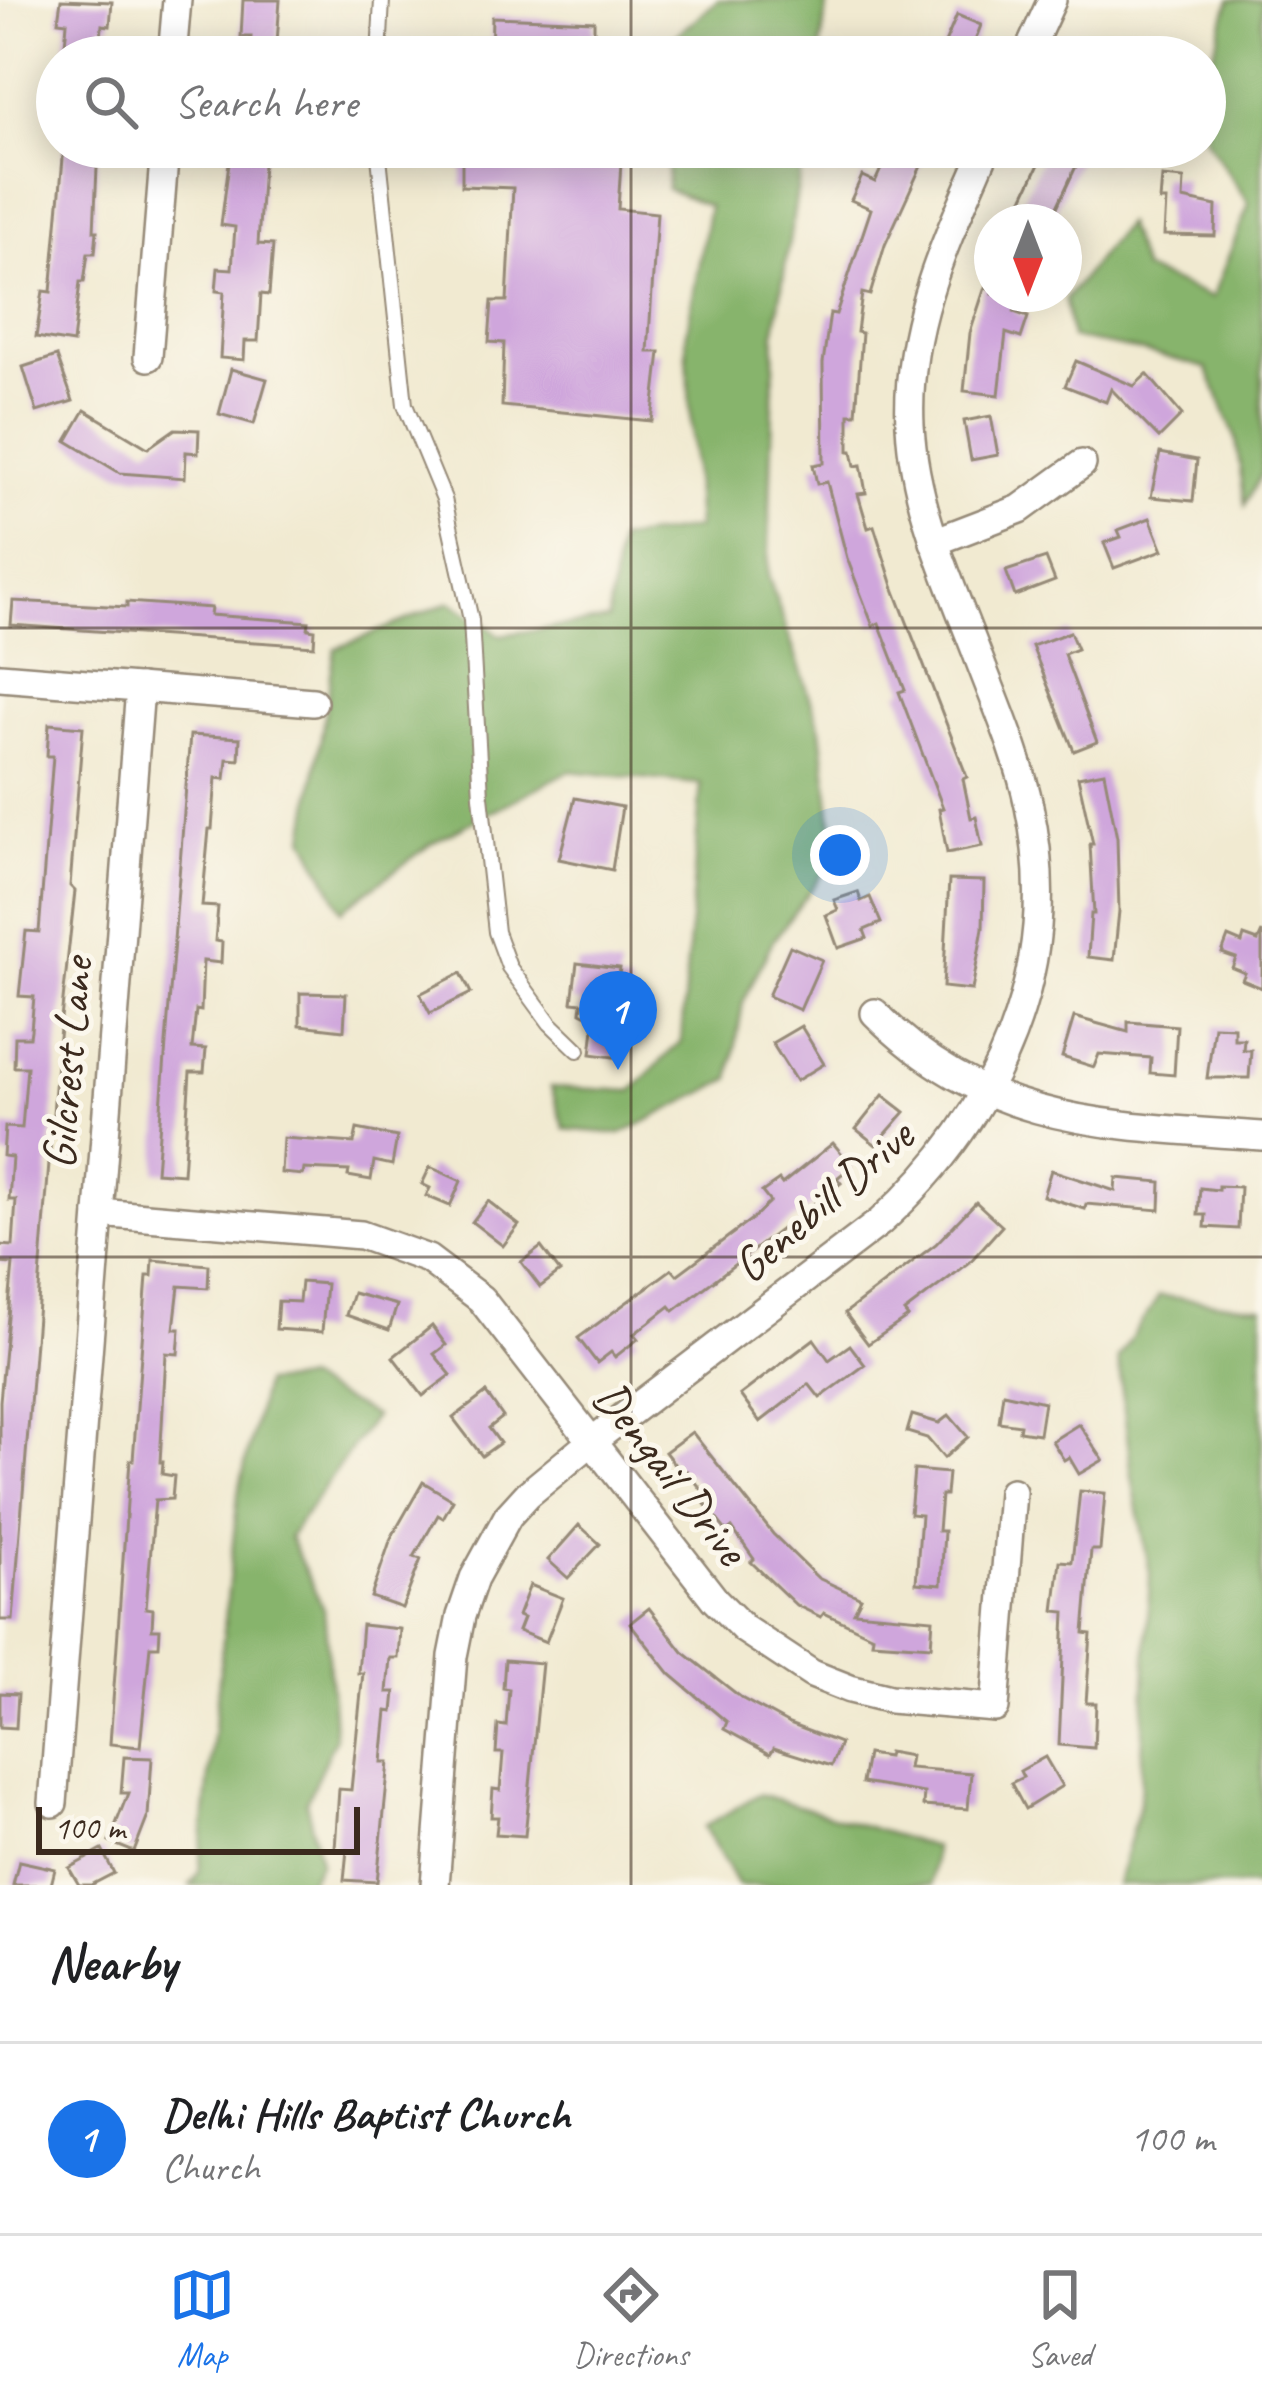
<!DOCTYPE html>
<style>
body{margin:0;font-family:Caveat,sans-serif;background:#f6f6f6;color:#202124}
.compass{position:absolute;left:974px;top:204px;width:108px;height:108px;border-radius:50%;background:#fff;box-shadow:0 6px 30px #0003;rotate:180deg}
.scale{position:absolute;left:36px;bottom:30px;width:324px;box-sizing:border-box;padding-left:12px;border:6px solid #3b2a1e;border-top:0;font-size:33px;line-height:42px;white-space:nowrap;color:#3b2a1e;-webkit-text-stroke:9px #fbf7ec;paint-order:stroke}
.you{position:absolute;left:840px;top:855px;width:42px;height:42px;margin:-30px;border:9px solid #fff;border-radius:50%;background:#1a73e8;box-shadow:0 0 0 18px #1a73e833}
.badge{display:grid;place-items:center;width:78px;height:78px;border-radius:50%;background:#1a73e8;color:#fff;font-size:39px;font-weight:700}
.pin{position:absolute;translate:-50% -99px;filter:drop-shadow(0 3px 6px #0008)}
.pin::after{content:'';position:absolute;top:63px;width:42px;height:36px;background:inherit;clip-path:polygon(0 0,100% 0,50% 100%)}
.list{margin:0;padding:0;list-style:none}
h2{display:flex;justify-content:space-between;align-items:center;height:156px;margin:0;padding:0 48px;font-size:51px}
h2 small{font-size:39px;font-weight:400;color:#757577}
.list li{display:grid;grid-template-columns:78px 1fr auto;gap:36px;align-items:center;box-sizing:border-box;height:192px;padding:0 48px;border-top:3px solid #e0e0e0}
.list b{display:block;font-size:45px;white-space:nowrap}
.list p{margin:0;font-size:39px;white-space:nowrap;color:#757577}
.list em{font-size:39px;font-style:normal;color:#757577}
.icon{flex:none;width:66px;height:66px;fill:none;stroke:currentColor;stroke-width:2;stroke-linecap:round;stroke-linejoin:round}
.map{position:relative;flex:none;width:1262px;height:1885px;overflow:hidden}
.search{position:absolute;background:#fff;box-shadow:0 6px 30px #0003;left:36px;right:36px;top:36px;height:132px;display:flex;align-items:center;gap:30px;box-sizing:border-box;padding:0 42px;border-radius:66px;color:#757577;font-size:45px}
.sheet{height:348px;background:#fff}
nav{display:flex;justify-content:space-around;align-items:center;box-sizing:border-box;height:168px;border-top:3px solid #e0e0e0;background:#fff;font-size:33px;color:#757577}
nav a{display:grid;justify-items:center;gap:6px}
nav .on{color:#1a73e8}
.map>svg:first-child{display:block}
.forest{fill:#87b46c;stroke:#616f45;stroke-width:3}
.building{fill:#cfa6dc}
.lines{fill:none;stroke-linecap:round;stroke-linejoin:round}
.service-casing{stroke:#968a78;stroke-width:18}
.minor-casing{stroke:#968a78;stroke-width:32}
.service{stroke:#fff;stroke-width:14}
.minor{stroke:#fff;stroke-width:27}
.grid{fill:none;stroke:#3b2a1e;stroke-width:3;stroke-opacity:0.55}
.labels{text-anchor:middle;stroke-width:10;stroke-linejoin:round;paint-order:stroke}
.street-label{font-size:48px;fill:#3b2a1e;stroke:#fbf7ec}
</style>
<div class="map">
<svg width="1262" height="1885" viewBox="0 0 1262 1885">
<rect width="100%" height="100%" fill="#fbf7ec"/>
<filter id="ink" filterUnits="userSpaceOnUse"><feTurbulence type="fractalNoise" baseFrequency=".00833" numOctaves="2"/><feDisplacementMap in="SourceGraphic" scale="24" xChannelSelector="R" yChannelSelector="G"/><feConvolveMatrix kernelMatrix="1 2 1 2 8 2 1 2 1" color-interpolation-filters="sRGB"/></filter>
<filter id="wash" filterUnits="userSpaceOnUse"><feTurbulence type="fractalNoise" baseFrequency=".004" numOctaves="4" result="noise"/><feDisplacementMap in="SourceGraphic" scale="48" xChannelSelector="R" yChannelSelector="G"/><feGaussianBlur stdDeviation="2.7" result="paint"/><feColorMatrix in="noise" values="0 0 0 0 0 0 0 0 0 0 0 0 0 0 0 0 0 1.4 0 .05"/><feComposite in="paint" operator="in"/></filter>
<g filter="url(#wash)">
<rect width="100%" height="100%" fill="#f1ead1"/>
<!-- forest -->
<g class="forest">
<polygon points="718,0 828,0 819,57 672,57 673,38"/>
<polygon points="1230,0 1262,0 1262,473 1245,505 1236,439 1207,368 1141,351 1071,338 1065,300 1125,224 1143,270 1212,298 1249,204 1205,138 1205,79"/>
<polygon points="668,147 804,147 775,330 768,576 821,729 836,856 772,942 743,1002 730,1079 621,1134 565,1129 551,1087 632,1091 681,1041 701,784 569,771 432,843 342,910 305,837 335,649 450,602 500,635 608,620 618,540 697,528 686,337 709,206 667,189"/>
<polygon points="1159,1296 1262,1307 1262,1885 1117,1885 1140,1802 1150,1573 1132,1477 1118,1358"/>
<polygon points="304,1380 374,1416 289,1537 324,1610 335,1738 306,1802 320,1862 307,1885 190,1885 199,1872 238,1495 264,1383"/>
<polygon points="759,1794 934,1847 931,1885 738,1885 704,1827"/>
</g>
<g id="blocks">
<!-- building -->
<g class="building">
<polygon points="61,0 112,2 110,26 102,25 100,57 64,57 67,22 58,21"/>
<polygon points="243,0 280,0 276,57 249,57 251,37 241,37"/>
<polygon points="957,15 981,25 969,57 939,57"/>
<polygon points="492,17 594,21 594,57 491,57"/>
<polygon points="64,147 98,147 94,231 97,231 95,253 88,253 84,282 80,282 73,343 36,337 43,291 51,292"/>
<polygon points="231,147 264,147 258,244 273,245 269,295 261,294 258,341 245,341 244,360 220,358 224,292 216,291 218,268 232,269 235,227 221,225"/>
<polygon points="462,147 622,147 618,209 657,213 648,352 660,352 652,421 502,406 504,343 489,342 492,301 507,301 513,188 462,186"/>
<polygon points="891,147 915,147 927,153 885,245 870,295 862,293 857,332 862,333 856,414 849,414 849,451 852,451 855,466 861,465 866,493 858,494 868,528 874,526 893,586 967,777 963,779 971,818 976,817 982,846 947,853 939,809 943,808 899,692 905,690 879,623 873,626 847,558 827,482 817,484 813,465 824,463 823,363 830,313 836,314 871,209 851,200 862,176 875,182"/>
<polygon points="1047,147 1085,147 1050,222 1012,222"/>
<polygon points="1162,177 1184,179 1183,199 1216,206 1215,236 1164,235 1166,201 1160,201"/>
<polygon points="985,287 992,289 992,294 1020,294 1014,312 1028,317 1021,338 1006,333 999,395 964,391 970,333"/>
<polygon points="57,356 73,401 37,412 23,367"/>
<polygon points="1076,361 1134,386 1147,374 1182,415 1159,438 1111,389 1106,402 1065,386"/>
<polygon points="231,369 267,379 254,424 219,414"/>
<polygon points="85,410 148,448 175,429 199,430 198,453 186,452 185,478 120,473 67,441"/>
<polygon points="991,416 998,455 971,460 964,421"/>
<polygon points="1160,453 1197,460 1193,501 1151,497"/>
<polygon points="1150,518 1163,550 1114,568 1104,543 1121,537 1118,530"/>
<polygon points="1046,558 1055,581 1015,596 1006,571"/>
<polygon points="13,601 127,607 127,602 211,608 210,615 309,622 308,629 315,630 314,646 11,625"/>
<polygon points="1070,632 1077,649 1064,654 1097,742 1074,751 1032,646"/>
<polygon points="49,724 83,727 70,886 75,891 59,1037 13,1620 0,1620 0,1401 13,1264 0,1263 0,1245 13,1246 16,1200 9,1200 12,1157 3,1156 5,1127 22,1128 27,1067 14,1067 15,1037 30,1037 31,1030 34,997 19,996 26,931 39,932 53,756 47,756"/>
<polygon points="190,735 240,738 239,760 227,759 225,779 216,778 212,829 209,829 202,906 218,907 215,941 222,942 221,963 203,961 201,1011 196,1010 192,1048 206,1049 204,1072 190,1072 183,1174 156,1172"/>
<polygon points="1104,772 1117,838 1119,911 1114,960 1088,957 1091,914 1094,914 1090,844 1093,844 1078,777"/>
<polygon points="575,798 622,807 612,870 559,859"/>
<polygon points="949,880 984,881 983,928 972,990 943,987"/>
<polygon points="858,892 861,901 870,897 881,923 864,930 867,938 838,948 826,915 838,910 834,900"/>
<polygon points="1262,932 1262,988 1242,980 1245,973 1232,968 1236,958 1222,953 1228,937 1242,943 1244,936 1258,941"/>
<polygon points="790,946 822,960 800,1010 768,996"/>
<polygon points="577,963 620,968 618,982 630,984 621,1058 591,1054 595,1019 581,1012 582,1003 572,1002"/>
<polygon points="461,973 471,993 430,1013 420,994"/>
<polygon points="300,993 346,994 344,1030 300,1025"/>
<polygon points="1074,1017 1128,1032 1128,1022 1177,1026 1174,1075 1150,1073 1151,1058 1099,1054 1094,1067 1062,1057"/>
<polygon points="801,1026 824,1064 796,1081 772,1043"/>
<polygon points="1214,1026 1234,1027 1234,1039 1244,1039 1243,1050 1251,1050 1249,1078 1207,1078"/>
<polygon points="883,1095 905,1112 876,1145 856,1129"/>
<polygon points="357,1129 397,1137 392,1165 374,1161 371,1180 348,1176 349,1171 304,1169 303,1175 281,1173 283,1138 354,1143"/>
<polygon points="833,1143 852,1166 837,1178 841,1183 674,1311 670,1306 634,1334 638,1339 615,1357 611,1352 597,1363 578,1338 672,1269 677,1275 752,1219 770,1202 762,1192 779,1180 782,1184"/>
<polygon points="430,1167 461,1181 450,1206 426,1196 430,1188 422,1184"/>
<polygon points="1051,1170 1115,1191 1116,1178 1161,1182 1160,1210 1086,1204 1085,1209 1043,1196"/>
<polygon points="1218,1186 1240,1187 1238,1229 1205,1227 1206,1215 1198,1215 1200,1188 1218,1190"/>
<polygon points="488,1201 519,1225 503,1246 472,1222"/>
<polygon points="976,1202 1002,1226 969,1263 904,1312 908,1317 868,1344 845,1313 936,1244"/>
<polygon points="541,1247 560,1272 540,1287 521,1262"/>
<polygon points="153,1260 209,1265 208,1288 179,1286 174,1329 180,1329 178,1354 166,1353 160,1462 163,1462 162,1474 174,1476 172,1499 155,1500 146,1608 153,1609 152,1629 160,1629 159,1646 150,1646 140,1747 110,1744 130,1460 133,1460 147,1276 152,1276"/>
<polygon points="301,1282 326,1284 322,1332 276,1329 278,1301 299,1302"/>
<polygon points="353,1293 397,1305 389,1330 346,1315"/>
<polygon points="432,1326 446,1345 434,1354 451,1375 423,1396 393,1357"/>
<polygon points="814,1339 829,1360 850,1345 865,1365 820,1398 809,1384 760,1422 740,1395"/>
<polygon points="486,1393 503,1417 489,1428 500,1443 482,1456 453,1418"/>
<polygon points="1003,1393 1044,1402 1039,1434 1019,1431 1020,1425 999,1422"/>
<polygon points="912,1415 939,1423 949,1415 968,1437 944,1458 927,1438 907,1432"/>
<polygon points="1079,1424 1103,1460 1079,1474 1069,1457 1064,1460 1052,1441"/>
<polygon points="692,1432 773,1534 818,1578 861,1598 854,1612 933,1619 931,1646 872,1642 873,1636 824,1613 821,1617 796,1605 751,1562 754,1559 732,1528 727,1532 705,1504 710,1500 687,1471 682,1474 665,1452"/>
<polygon points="914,1470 948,1473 946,1495 941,1495 938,1531 944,1531 941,1585 916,1583 921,1515 910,1514"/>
<polygon points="423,1482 453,1500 443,1518 438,1515 414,1557 421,1559 402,1608 371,1597 391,1538"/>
<polygon points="1080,1491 1105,1493 1100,1550 1091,1550 1084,1633 1091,1634 1086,1703 1096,1703 1094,1748 1059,1745 1065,1612 1054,1611 1060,1561 1072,1562"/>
<polygon points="579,1525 600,1544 568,1578 548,1560"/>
<polygon points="530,1585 563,1598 546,1642 518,1631 523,1618 518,1616"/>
<polygon points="649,1608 683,1652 743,1699 789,1724 840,1743 831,1766 774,1748 770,1754 724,1729 727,1722 670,1674 630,1623"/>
<polygon points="362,1625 400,1629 398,1658 390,1658 387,1692 395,1692 393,1712 387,1711 382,1762 389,1762 377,1882 344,1880 347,1850 335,1849 339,1789 351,1790 363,1673 358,1673"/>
<polygon points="505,1660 542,1663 525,1836 496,1834 498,1817 491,1817 493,1789 500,1790 503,1753 496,1753 498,1725 506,1726 509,1689 503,1688"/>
<polygon points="0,1693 18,1694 16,1728 0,1727"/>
<polygon points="888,1752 910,1756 908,1768 971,1773 968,1809 923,1806 924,1793 862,1783 867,1754 887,1757"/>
<polygon points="124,1757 152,1758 148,1816 134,1852 109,1842 128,1793 121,1793"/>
<polygon points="1045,1757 1062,1786 1025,1809 1011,1783 1023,1777 1020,1771"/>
<polygon points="102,1850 114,1873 91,1885 79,1885 69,1868"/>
<polygon points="19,1861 55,1869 51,1885 13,1885"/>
</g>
</g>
</g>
<g filter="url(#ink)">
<use href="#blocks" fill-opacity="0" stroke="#968a78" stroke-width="3"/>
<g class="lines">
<defs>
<g id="service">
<polyline points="379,57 382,0"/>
<polyline points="378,147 405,405 444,499 471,620 481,796 496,932 509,967 550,1023 578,1050"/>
</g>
<g id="minor">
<polyline points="172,57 177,0"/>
<polyline points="1026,57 1052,0"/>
<polyline points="148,357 165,147"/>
<polyline points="934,542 1020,509 1082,464"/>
<polyline points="0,677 313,702"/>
<path d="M875,1013C989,1128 1112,1125 1262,1136"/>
<polyline points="99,1213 361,1235 428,1259 481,1299 715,1600 744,1629 812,1674 850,1689 890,1699 995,1708 1012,1492"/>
<polyline points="53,1803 140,688"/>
<path d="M435,1885L453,1656L461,1616L474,1578L508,1516L528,1494L591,1442L880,1222C998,1115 1064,968 1029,806C1018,753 995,702 976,651C948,578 914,504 910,425C905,323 948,237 987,147"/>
</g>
</defs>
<!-- service casing -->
<use href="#service" class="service-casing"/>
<!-- minor casing -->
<use href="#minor" class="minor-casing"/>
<!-- service -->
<use href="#service" class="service"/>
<!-- minor -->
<use href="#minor" class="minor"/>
</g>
</g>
<!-- grid -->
<path class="grid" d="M631,0V57M631,147V1885M0,628H1262M0,1257H1262"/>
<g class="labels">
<!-- street labels -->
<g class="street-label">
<text transform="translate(66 1063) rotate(-85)" y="17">Gilcrest Lane</text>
<text transform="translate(822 1200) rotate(-41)" y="17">Genebill Drive</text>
<text transform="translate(672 1472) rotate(52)" y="17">Dengail Drive</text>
</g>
</g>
</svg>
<svg class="compass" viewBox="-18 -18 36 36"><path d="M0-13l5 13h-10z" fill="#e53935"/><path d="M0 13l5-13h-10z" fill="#757577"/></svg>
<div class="scale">100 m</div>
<div class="you"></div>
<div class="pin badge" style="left:618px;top:1070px">1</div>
<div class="search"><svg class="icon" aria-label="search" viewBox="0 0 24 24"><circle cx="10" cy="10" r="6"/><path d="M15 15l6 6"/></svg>Search here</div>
</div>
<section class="sheet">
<h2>Nearby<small></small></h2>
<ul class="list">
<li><span class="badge">1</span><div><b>Delhi Hills Baptist Church</b><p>Church</p></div><em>100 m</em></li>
</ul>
</section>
<nav>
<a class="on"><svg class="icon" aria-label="map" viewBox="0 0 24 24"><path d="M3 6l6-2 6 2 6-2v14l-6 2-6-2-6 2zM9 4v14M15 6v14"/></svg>Map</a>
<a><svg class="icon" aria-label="directions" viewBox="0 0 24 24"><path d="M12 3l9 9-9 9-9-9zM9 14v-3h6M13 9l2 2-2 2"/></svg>Directions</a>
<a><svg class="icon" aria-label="saved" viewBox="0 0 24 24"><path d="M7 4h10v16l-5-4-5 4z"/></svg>Saved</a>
</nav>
